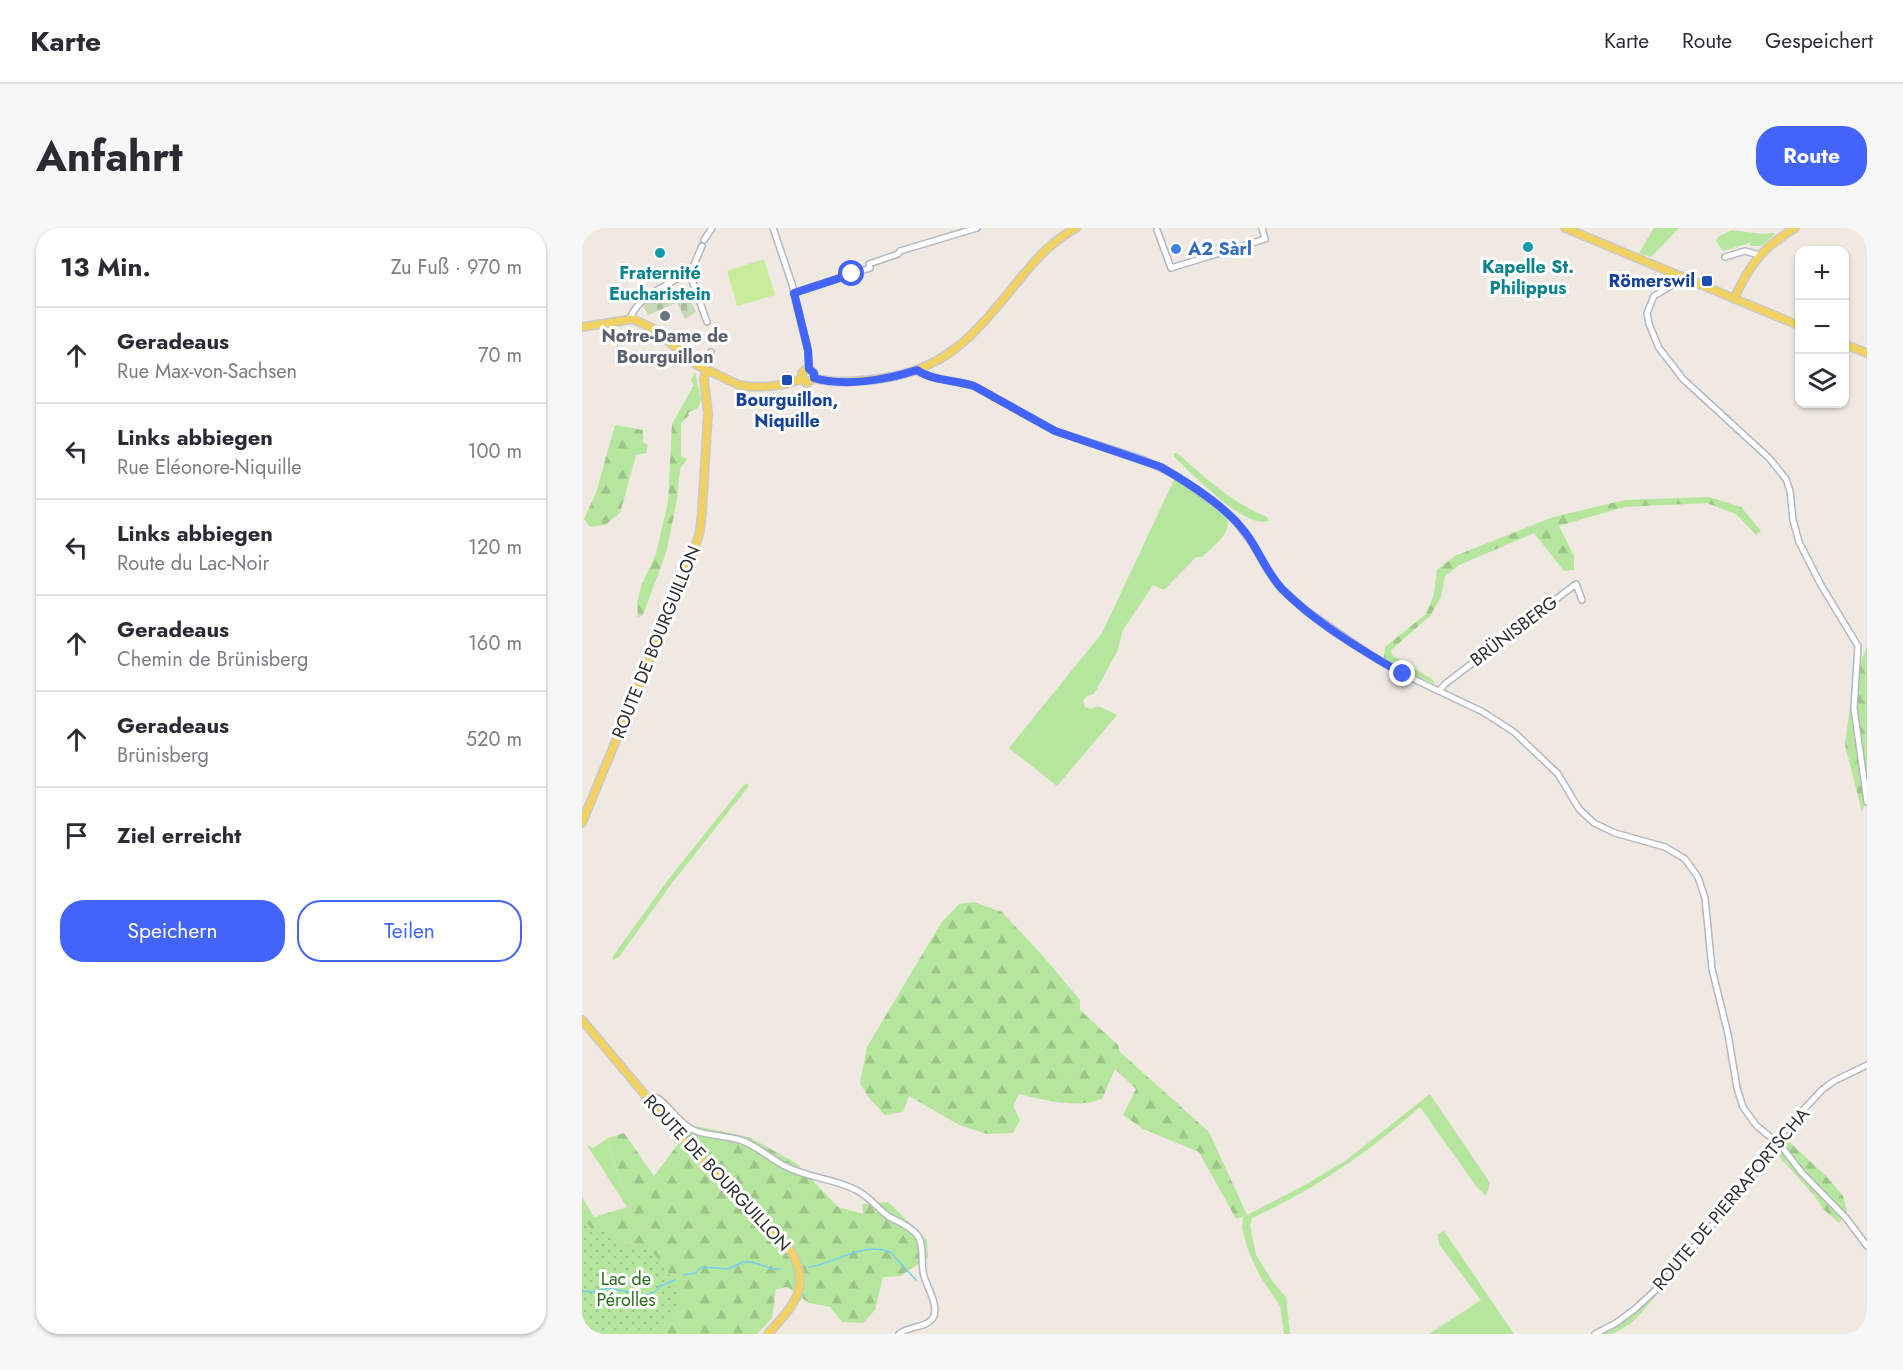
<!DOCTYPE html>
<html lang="de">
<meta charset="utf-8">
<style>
body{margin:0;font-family:Jost,sans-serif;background:#f7f7f7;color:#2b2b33}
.controls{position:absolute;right:18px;top:18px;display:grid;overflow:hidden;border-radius:12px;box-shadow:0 2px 4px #0004}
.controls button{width:54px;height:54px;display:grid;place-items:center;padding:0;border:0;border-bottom:2px solid #e1e1e2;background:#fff;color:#2b2b33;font:30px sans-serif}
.stop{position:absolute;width:18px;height:18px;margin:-14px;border:4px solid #4264fb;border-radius:50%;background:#fff}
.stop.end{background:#4264fb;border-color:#fff;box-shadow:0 2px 6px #0008}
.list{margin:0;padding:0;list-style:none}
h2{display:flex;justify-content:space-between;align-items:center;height:78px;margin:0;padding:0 24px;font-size:26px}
h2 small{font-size:20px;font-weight:400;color:#7c7c81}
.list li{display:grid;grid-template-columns:39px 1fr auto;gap:18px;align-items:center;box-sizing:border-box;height:96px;padding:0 24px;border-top:2px solid #e1e1e2}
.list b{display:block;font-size:22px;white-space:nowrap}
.list p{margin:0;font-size:20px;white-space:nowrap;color:#7c7c81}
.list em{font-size:20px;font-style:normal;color:#7c7c81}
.actions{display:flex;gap:12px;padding:18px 24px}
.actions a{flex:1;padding:14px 0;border:2px solid #4264fb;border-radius:24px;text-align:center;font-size:21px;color:#4264fb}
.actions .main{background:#4264fb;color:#fff}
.icon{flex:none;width:33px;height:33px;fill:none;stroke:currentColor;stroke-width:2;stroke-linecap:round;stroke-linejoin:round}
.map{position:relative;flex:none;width:1285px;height:1106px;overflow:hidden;border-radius:24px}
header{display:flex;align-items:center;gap:36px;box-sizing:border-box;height:84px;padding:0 30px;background:#fff;border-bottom:2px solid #e1e1e2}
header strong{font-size:28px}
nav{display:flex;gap:33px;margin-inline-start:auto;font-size:21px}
.intro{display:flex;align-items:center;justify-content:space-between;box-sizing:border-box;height:144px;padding:0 36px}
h1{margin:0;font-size:42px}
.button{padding:15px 27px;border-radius:24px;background:#4264fb;color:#fff;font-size:21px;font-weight:700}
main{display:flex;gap:36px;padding:0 36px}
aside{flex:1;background:#fff;border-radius:24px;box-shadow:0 2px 4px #0004}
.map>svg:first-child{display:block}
.grass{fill:#b6e59e}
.forest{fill:url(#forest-firs)}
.cemetery{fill:url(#cemetery-stones)}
.park{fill:url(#park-dots)}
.pitch{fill:#c9ec9a}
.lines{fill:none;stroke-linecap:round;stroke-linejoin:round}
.stream{stroke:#75cff0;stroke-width:1.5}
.minor-casing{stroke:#b4b7c1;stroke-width:8}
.major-casing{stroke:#c9c9c9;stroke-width:10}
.minor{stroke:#fff;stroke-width:5}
.major{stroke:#f2d163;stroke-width:7}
.route{stroke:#4264fb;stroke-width:8}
.culture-dot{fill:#0f9aa8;stroke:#fff;stroke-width:2}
.shop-dot{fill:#3f7fe0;stroke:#fff;stroke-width:2}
.transit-dot{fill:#1a4fb4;stroke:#fff;stroke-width:2}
.worship-dot{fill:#6b7280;stroke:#fff;stroke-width:2}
.labels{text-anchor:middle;stroke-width:6;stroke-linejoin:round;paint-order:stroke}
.shop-label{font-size:18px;font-weight:bold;fill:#366cbe;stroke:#fff;text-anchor:start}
.culture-label{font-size:18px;font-weight:bold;fill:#0d838f;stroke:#fff}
.transit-label{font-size:18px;font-weight:bold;fill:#164399;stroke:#fff;text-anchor:end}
.worship-label{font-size:18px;font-weight:bold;fill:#5b616d;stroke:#fff}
.street-label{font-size:18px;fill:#2e2e2e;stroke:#fff}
.park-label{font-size:18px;fill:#2c6e1b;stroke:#fff}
</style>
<header>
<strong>Karte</strong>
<nav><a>Karte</a><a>Route</a><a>Gespeichert</a></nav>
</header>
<div class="intro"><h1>Anfahrt</h1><a class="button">Route</a></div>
<main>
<aside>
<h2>13 Min.<small>Zu Fuß · 970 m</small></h2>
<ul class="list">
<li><svg class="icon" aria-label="ahead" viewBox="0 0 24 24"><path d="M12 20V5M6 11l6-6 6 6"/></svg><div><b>Geradeaus</b><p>Rue Max-von-Sachsen</p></div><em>70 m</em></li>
<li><svg class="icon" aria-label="left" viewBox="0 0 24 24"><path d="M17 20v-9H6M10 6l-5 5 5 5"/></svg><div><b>Links abbiegen</b><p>Rue Eléonore-Niquille</p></div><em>100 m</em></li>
<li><svg class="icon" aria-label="left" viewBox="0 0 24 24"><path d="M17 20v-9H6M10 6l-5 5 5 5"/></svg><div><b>Links abbiegen</b><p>Route du Lac-Noir</p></div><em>120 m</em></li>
<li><svg class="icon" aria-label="ahead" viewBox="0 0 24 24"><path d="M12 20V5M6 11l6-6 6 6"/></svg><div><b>Geradeaus</b><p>Chemin de Brünisberg</p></div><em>160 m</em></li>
<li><svg class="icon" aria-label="ahead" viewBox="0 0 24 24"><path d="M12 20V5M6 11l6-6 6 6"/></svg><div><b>Geradeaus</b><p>Brünisberg</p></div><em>520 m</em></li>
<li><svg class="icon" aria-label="arrive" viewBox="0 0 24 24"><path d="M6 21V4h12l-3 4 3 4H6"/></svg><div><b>Ziel erreicht</b></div></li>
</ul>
<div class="actions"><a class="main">Speichern</a><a>Teilen</a></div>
</aside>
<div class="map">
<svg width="1285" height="1106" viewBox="0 0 1285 1106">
<defs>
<pattern id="forest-firs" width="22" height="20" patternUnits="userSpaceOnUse" patternTransform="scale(1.5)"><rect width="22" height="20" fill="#b6e59e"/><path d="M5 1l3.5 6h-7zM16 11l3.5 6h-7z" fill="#9dc588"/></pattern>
<pattern id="cemetery-stones" width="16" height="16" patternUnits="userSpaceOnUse" patternTransform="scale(1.5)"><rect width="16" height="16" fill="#c8d9b8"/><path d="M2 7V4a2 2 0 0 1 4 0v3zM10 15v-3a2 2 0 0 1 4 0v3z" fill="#acbb9e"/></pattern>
<pattern id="park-dots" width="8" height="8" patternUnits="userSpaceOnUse" patternTransform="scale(1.5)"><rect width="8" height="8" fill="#b6e59e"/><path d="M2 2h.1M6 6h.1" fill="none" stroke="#9dc588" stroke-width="1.8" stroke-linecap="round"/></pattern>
</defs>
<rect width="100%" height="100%" fill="#efe9e1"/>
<!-- grass -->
<g class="grass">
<polygon points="1072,0 1097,0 1069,29 1057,25"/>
<polygon points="1149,2 1180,6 1192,5 1193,6 1179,18 1169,18 1167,15 1141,23 1134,13 1136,9"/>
<path d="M592,225H595C625,251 647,273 685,289L686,293C662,301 610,245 592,229Z"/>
<path d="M593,250L644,287C652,305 631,318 620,329H614L582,362L571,357L541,402L535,424L512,466L505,468L501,473L503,479L509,481L516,478L535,487L475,558L427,520L520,405Z"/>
<polygon points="166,555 166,559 90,655 37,729 31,732 31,728 86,652 161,558"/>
<path d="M848,866L908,955L904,968L894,958L838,879C787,924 732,962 670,990L668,998L674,1027L691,1054L704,1069L708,1106H702L698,1078L678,1048L666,1022L660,1000L661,989L723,957L763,933Z"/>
<polygon points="26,910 31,933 49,978 45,979 5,917 11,920"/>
<polygon points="862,1003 932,1106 847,1106 899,1072 857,1016 856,1006"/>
<polygon points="1109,1024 1111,1026 1051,1094 1031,1106 1018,1106 1035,1097"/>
</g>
<!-- forest -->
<g class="forest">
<polygon points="113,144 119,171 116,180 106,185 107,187 99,195 99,228 105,231 98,241 95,272 84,325 61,387 56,389 55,374 60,356 74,326 86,274 90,196 112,157 109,152"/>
<polygon points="33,197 61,202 61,214 66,217 64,225 54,227 38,285 23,297 8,299 2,291 14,265"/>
<polygon points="1127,269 1159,279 1179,303 1174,307 1154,286 1125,275 1042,279 977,298 992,328 992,342 982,343 952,305 877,337 863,348 859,369 848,388 809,422 810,427 850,451 853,456 826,444 802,430 803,419 844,386 852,366 855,342 873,328 971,289 1043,272"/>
<polygon points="1285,418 1285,569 1280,584 1263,517 1271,454"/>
<path d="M392,674L420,684L461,728L498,772V782L536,817L538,824L627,904L665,987L654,991L617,924L561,901L541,887L554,861L533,841L520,871C495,881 462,872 437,866L431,878L438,892L431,905L405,906L377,897L327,868L321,884L303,887L287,870L278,855L285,819L359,695L377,676Z"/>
<polygon points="108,897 167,909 214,935 256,979 281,986 280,976 306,974 345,1012 346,1030 318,1048 301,1049 293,1082 281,1095 260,1094 248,1079 227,1075 205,1059 194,1061 190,1090 175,1106 0,1106 0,969 12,989 49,978 31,933 26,910 42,905 72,948 94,919"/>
<polygon points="1203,910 1245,949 1261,968 1265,984 1257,995 1242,982 1231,966 1194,925"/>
</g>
<!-- cemetery -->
<g class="cemetery">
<polygon points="87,60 93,75 66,87 61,77"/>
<polygon points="105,66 114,84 103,91 95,75"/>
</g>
<!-- park -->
<path class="park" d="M0,989L10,1001L21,999L38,1017L66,1019C95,1049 116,1089 60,1106C47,1106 15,1106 0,1106Z"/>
<!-- pitch -->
<polygon class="pitch" points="182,31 193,67 155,78 145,43"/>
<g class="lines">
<!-- stream -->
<g class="stream">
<path d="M227,1039C253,1036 281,1013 308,1024L334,1052"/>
<polyline points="102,1047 113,1045 120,1039 146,1041 161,1034 170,1034 191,1041 198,1041"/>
<path d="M0,1063L11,1064L26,1060L63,1067C70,1066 75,1064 78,1058L93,1052"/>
</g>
<defs>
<g id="minor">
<polyline points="191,0 210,56 226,122 227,141"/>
<polyline points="575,2 589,40 683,11 680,0"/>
<polyline points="122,12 130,0"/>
<polyline points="1143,29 1163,23 1177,27"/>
<polyline points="107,44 125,94"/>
<polyline points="1099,48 1095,54 1072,68 1065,85 1067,96 1077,120 1101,151 1187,230 1204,251 1208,263 1211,292 1217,314 1239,357 1276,418 1272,480 1285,574"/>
<polyline points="212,65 288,40 287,36 316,26 318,23 395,0"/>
<path d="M48,91C55,68 88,56 107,44L111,39L120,18"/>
<polyline points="124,142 129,124"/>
<path d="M335,142C350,153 374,152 392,158L473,203L560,231L595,248L640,280L653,292L670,315L685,341L698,359L725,383L793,430L821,446L901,484L932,504L976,546L997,581L1012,595L1033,605L1083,619L1103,631L1116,649L1123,670L1130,741L1146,806L1155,860L1161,879L1174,897L1200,919L1220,945L1264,990L1285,1018"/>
<polyline points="857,463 863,456 994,356 1000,372"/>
<path d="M66,872L72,869C83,870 97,899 117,904C130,908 145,908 158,912C174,917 186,929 201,937C224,950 251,950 274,962C287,968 295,980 306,988C316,994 330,999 336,1008C343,1019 338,1036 342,1048C345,1059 356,1076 352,1088C347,1100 326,1098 317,1106"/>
<polyline points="1013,1106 1034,1095 1053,1081 1081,1055 1156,967 1191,922 1205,899 1241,861 1252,853 1285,837"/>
</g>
<g id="major">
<polyline points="983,0 1218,98"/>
<path d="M1152,71C1167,37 1181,19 1213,0"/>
<path d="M0,99L51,91L70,100L115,137L157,157C175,161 202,158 220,151"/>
<polyline points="1262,116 1285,125"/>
<path d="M232,150V146L229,142H223L220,145V151L225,155L232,150C253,156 274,153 295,151C366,143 395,103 437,52C453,32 470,13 494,0"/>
<polyline points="0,595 112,323 118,303 120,283 125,202 126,185 122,152 124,142"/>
<path d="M0,792L101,912L206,1019C232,1057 212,1077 186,1106"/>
</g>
</defs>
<!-- minor casing -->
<use href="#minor" class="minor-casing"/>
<!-- major casing -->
<use href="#major" class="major-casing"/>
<!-- minor -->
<use href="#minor" class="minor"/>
<!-- major -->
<use href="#major" class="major"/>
</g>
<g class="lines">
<!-- route -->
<path class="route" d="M270,46L212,65L226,122L227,141L232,145V150C263,159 304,152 335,142C350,153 374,152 392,158L473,203L579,239C608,256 642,277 663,304C677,322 684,344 700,361C732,394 781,423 821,446"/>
</g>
<!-- markers -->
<g class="culture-dot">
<circle cx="946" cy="19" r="6"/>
<circle cx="78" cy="25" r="6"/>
</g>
<circle class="shop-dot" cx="594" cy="21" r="6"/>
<g class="transit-dot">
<rect x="1119" y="47" width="12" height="12" rx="3"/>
<rect x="199" y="146" width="12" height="12" rx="3"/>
</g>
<circle class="worship-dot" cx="83" cy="88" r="6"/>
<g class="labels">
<!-- shop labels -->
<g class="shop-label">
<text x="606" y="27">A2 Sàrl</text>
</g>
<!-- culture labels -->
<g class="culture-label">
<text x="946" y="45">Kapelle St.<tspan x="946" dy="21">Philippus</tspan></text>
<text x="78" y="51">Fraternité<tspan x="78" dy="21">Eucharistein</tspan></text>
</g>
<!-- transit labels -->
<g class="transit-label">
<text x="1113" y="59">Römerswil</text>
<text x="205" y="178" text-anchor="middle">Bourguillon,<tspan x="205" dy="21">Niquille</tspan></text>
</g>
<!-- worship labels -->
<g class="worship-label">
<text x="83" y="114">Notre-Dame de<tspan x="83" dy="21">Bourguillon</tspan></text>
</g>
<!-- street labels -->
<g class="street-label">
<text transform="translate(932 403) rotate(-37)" y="6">BRÜNISBERG</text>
<text transform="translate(74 414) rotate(-68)" y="6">ROUTE DE BOURGUILLON</text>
<text transform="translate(135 945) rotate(47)" y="6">ROUTE DE BOURGUILLON</text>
<text transform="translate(1149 971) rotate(-50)" y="6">ROUTE DE PIERRAFORTSCHA</text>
</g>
<!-- park labels -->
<g class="park-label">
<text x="44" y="1057">Lac de<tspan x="44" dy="21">Pérolles</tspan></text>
</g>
</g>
</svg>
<div class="controls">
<button>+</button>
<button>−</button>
<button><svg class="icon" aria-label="layers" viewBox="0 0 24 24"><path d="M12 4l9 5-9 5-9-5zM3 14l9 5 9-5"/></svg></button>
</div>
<div class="stop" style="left:270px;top:46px"></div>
<div class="stop end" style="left:821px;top:446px"></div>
</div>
</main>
